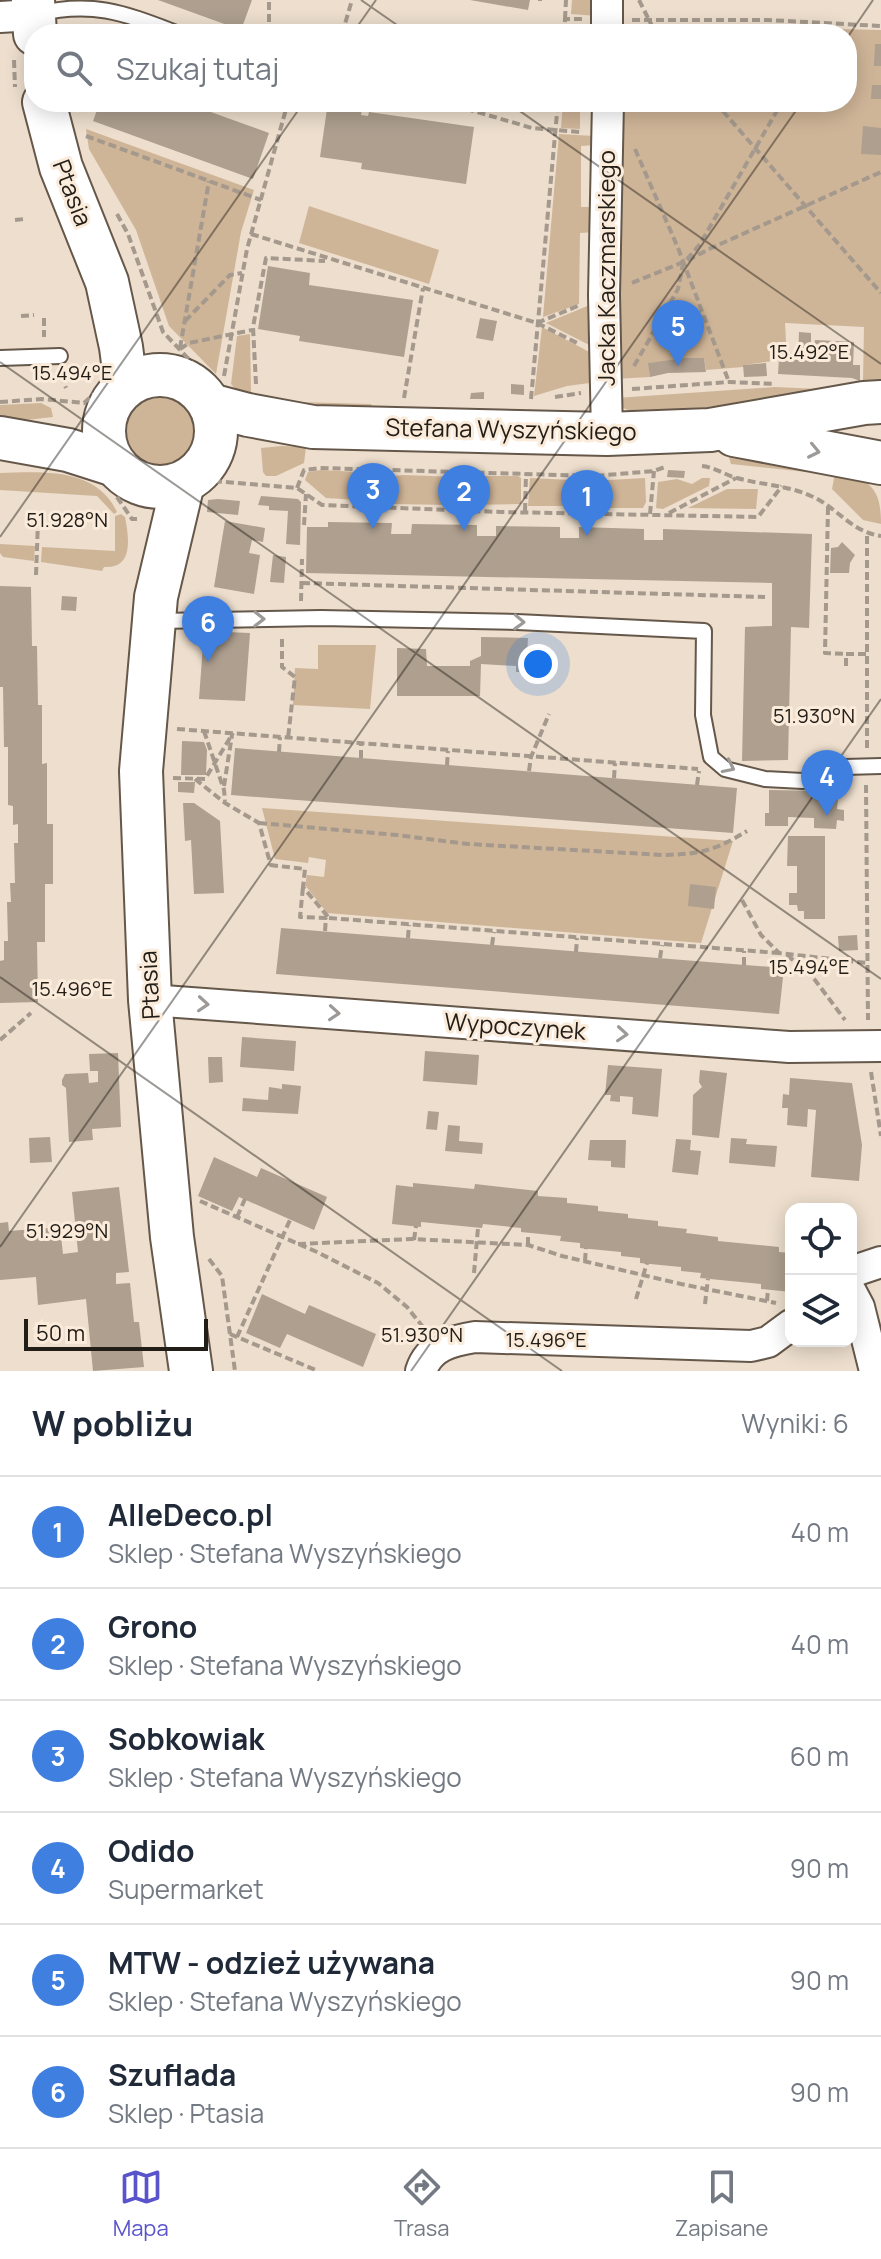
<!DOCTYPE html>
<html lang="pl">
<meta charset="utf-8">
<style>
body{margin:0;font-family:Manrope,sans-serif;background:#f2f2f3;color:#1f2937}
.controls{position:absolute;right:24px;bottom:24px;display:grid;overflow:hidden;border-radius:16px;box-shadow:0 4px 20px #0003}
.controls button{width:72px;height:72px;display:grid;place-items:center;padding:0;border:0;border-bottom:2px solid #e0e1e3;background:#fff;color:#1f2937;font:40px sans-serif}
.scale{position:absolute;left:24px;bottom:20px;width:184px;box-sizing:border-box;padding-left:8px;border:4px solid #221d17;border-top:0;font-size:22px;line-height:28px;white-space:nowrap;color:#221d17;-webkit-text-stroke:6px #faebda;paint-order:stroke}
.you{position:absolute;left:538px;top:664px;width:28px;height:28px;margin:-20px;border:6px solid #fff;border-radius:50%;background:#1a73e8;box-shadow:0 0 0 12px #1a73e833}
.badge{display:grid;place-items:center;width:52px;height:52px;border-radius:50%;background:#5954cb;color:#fff;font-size:26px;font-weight:700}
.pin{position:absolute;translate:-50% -66px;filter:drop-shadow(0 2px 4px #0008)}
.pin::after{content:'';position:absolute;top:42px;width:28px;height:24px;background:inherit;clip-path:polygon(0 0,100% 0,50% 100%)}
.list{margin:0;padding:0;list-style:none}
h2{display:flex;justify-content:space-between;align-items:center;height:104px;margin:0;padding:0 32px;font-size:34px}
h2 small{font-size:26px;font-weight:400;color:#747a83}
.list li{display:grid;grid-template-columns:52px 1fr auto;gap:24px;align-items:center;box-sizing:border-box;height:112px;padding:0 32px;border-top:2px solid #e0e1e3}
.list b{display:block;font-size:30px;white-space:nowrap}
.list p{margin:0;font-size:26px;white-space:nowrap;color:#747a83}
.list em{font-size:26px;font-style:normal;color:#747a83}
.icon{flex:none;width:44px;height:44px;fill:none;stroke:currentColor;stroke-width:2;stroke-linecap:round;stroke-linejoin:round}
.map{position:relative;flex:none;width:881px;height:1371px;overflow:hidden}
.search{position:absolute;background:#fff;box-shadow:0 4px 20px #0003;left:24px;right:24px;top:24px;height:88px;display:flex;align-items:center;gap:20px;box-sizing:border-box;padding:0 28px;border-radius:32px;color:#747a83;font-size:30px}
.sheet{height:776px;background:#fff}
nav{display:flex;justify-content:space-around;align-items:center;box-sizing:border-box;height:112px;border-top:2px solid #e0e1e3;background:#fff;font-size:22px;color:#747a83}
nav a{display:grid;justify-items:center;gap:4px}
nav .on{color:#5954cb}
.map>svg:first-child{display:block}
.green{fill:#cfb598}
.building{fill:#ae9f8f}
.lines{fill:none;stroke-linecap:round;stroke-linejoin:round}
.lane-casing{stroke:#65584a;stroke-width:18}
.street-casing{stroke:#65584a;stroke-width:34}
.secondary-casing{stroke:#65584a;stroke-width:46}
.path{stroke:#a4998c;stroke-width:4;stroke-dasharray:8 4;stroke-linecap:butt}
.lane{stroke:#fff;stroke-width:14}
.street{stroke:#fff;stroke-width:30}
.secondary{stroke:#fff;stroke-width:42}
.oneway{stroke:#9c9997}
.ticks{fill:none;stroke:#221d17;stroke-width:2;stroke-opacity:0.45}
.labels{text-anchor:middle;stroke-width:6;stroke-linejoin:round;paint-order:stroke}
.street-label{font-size:24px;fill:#221d17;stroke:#faebda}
.ticks-label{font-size:20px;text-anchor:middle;fill:#221d17;stroke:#faebda;stroke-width:6;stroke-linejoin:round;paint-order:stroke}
</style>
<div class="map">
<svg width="881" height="1371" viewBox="0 0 881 1371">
<rect width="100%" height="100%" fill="#eddecd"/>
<!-- green -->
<g class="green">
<polygon points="572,0 597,0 598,16 571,14"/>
<polygon points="615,24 881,30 881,380 863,381 864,327 785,323 787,359 744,365 743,367 706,370 704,358 649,363 650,377 614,379 616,102 847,102 847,34 615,34"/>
<polygon points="563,102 580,102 580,129 561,128"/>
<polygon points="86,129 254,190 241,232 216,374 169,326 136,230 89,149"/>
<polygon points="559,134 595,136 597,145 581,146 581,207 595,207 596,232 580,233 579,304 543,317"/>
<polygon points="309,206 439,250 429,284 299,243"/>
<polygon points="597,302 597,349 546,323"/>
<polygon points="542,327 597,356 597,382 567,386 534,396"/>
<polygon points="250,334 251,392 237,391 231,384 237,336"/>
<polygon points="775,387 819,389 821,397 635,413 621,407 616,398"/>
<circle cx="160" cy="430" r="35"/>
<polygon points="262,401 371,404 374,410 259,405"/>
<polygon points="41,403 51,408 53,417 0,423 0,405"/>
<polygon points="282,446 306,447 304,463 276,476 266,476 263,472 261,448"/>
<polygon points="728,454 758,455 818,470 806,472 731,464"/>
<path d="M836,468C869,481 881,486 881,524L863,520L832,489Z"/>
<polygon points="321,470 377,473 380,476 379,498 373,501 326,498 305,480 308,472"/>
<path d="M0,473C42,472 96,467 117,512L114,514L97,496L0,490Z"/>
<polygon points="404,475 456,477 455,503 451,505 388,504 391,476"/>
<polygon points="464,476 518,476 521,478 521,504 466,505 463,498"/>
<polygon points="530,478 571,480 574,487 572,504 569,506 528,506"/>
<path d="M645,478L646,502L643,508H585C579,499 584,489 590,481Z"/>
<polygon points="702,478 710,478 709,486 663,509 656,508 658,482 677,479 692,484"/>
<polygon points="727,489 758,489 756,509 688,508"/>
<path d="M121,514L125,517C129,538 134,569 104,567L102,571L41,562L42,547L115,551V516Z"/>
<polygon points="0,544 35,546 34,561 3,557 0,553"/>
<polygon points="318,645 376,645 370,709 293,705 295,668 318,669"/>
<polygon points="262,808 733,841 701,943 327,913 305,885 307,875 324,877 326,860 309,857 308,863 275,859"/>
</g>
<!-- building -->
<g class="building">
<polygon points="158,0 252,0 241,30"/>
<polygon points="470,0 530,0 528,10"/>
<polygon points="875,44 881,44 881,66 874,66"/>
<polygon points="872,85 881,85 881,99 871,99"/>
<polygon points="100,102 183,102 269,133 253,179 93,121"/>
<polygon points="328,102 363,102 361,115 368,116 369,112 474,127 466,184 361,169 362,163 320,157"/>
<polygon points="863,126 881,128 881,155 861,154"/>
<polygon points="268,266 310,273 309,285 413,300 404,357 299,341 300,336 258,329"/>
<polygon points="480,318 497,321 493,341 476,338"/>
<polygon points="799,332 811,333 811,353 814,353 815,340 854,342 853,365 860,365 860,381 852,378 778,374 779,358 798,360"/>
<polygon points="686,358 704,358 706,372 668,373 650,377 648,363"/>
<polygon points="766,363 767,376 744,377 743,365"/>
<polygon points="511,384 524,385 524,395 511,394"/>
<polygon points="484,392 484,399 470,399 471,393"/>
<polygon points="668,470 685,471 684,478 667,477"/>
<polygon points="261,496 298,499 301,502 300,545 286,544 288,511 269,510 269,506 258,505"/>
<polygon points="218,499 240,501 238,515 207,512 208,500"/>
<polygon points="225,521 265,528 263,542 252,540 249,553 260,555 254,594 214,587"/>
<polygon points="328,522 392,523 391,534 411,534 412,524 477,525 477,536 496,536 496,526 560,527 560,538 579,538 579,527 644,529 644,540 663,540 663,529 812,534 809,628 791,627 788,760 742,761 745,627 772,626 772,583 306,573 307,527 328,527"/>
<polygon points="842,542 855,555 850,563 849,573 830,573 831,548 838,547"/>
<polygon points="273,555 286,557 284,583 270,582"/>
<polygon points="0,586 31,587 32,646 37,646 38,705 42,705 42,764 47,763 47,824 53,824 53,884 45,884 45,942 37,942 38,1002 0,1003 0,961 4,960 4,941 8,941 7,902 11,902 10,883 15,883 14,843 18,843 18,824 13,825 13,806 8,805 8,747 4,747 3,687 0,687"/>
<polygon points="62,596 77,597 76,611 61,610"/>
<polygon points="204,631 250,633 245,701 199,699"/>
<polygon points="481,637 528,638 526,672 516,672 516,666 481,664 480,696 397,696 397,648 426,649 427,666 470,666 470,661 481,656"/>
<polygon points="182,741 204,742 207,750 206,775 181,775"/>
<polygon points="235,748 737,788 733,833 231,795"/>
<polygon points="178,782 195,782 194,793 178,792"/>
<polygon points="769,790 830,791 838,799 837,809 844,810 844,821 837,820 836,829 814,828 814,818 788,817 788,826 765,826 765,813 769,813"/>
<polygon points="183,803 194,803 220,821 224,893 194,894 191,840 185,841"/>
<polygon points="788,836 825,836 825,919 804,919 804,911 798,911 797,905 789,905 789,893 797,893 797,866 787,866"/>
<polygon points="690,884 716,887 714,909 688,906"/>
<polygon points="281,928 784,968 779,1014 276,974"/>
<polygon points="857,935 858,950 839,951 838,936"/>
<polygon points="242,1037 296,1041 294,1071 240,1067"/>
<polygon points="425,1051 479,1055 477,1085 423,1081"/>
<polygon points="118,1053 121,1127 92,1129 93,1140 69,1142 66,1088 62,1085 62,1080 65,1074 88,1073 89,1083 98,1082 98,1071 90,1071 89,1054"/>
<polygon points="208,1057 222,1057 223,1082 209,1083"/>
<polygon points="608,1065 662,1069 658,1117 632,1114 633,1097 620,1096 620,1102 610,1101 611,1095 605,1095"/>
<polygon points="700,1070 727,1073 719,1138 692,1135 693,1095 702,1087 699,1082"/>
<polygon points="790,1078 852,1083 862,1145 859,1181 811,1177 816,1110 808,1109 807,1127 787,1125 788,1108 782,1108 783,1094 789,1095"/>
<polygon points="282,1084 301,1086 298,1114 242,1111 243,1098 268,1100 269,1087 282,1089"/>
<polygon points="428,1111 439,1112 437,1130 426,1129"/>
<polygon points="448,1125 460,1126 459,1141 483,1143 482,1154 445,1151"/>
<polygon points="50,1137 52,1162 30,1163 29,1138"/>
<polygon points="731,1138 747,1139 746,1144 777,1146 775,1167 729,1163"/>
<polygon points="676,1139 691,1140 690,1150 701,1151 698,1175 672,1172"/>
<polygon points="590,1140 626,1140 625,1168 611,1167 611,1161 588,1160"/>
<polygon points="214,1157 257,1177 261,1168 327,1197 314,1230 239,1197 232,1211 198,1196"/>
<polygon points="413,1183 474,1189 475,1184 538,1191 538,1196 567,1198 567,1203 598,1206 598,1211 628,1214 628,1218 658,1221 658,1226 687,1229 686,1233 718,1237 718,1241 779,1247 779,1252 791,1253 791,1292 761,1289 761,1284 700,1278 701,1273 681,1271 681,1267 640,1263 640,1258 621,1256 621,1252 580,1248 580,1243 560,1241 561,1236 521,1232 521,1228 483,1224 482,1228 421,1222 421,1227 392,1224 396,1185 413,1187"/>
<polygon points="119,1187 129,1272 116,1273 116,1284 130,1283 134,1322 139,1322 144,1367 93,1371 86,1299 38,1305 36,1277 0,1280 0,1223 8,1222 9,1231 60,1227 63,1254 78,1252 72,1192"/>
<polygon points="262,1294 305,1314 309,1305 376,1334 363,1367 287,1334 280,1348 246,1333"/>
</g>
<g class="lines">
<defs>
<g id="lane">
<path d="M37,14C94,0 126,14 179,34"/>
<polyline points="0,358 60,356"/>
<polyline points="158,621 321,618 517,622 704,631 703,715 711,757 725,769 765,779 803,781 845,767 881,766"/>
</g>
<g id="street">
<polyline points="607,0 607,34"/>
<polyline points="0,17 33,15"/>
<polyline points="607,434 604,295 608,102"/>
<polyline points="150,1000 789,1047 881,1046"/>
<polyline points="851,1272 881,1262"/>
<polyline points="851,1292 859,1307 875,1371"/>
<path d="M421,1371C429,1346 451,1341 475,1337L751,1346L768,1342L791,1325"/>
</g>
<g id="secondary">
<polyline points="33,0 35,34"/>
<polyline points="44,102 61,167 107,282 121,347 126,386"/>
<circle cx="160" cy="431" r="56"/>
<polyline points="210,405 248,415 313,427 607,434 710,430 864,403 881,402"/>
<polyline points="734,435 881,463"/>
<polyline points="0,438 68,450 115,465"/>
<polyline points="183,483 156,597 141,771 150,1000 172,1237 191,1371"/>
</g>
</defs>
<!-- lane casing -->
<use href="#lane" class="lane-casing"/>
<!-- street casing -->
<use href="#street" class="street-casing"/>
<!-- secondary casing -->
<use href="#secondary" class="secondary-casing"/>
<!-- path -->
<g class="path">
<polyline points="639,0 656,34"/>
<polyline points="540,1 540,0"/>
<polyline points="565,19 566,0"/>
<polyline points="632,20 768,20 881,26"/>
<polyline points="269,34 269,0"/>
<polyline points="342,34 352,0"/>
<polyline points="564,34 565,19 582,19"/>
<polyline points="821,34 827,23"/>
<polyline points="14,60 15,87"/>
<polyline points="443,102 532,128 580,132"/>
<polyline points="715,102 881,293"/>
<polyline points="86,136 261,200"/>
<polyline points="635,149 678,248 729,382"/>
<polyline points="117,214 128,234 163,332 202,373"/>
<polyline points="15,220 24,219"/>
<polyline points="251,234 537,323 579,344"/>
<path d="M632,283C657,272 683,264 707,250L881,172"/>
<polyline points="21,316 34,315"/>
<polyline points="44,318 44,337"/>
<polyline points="185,321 230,275 242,273"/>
<polyline points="537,323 580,305"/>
<polyline points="180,348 209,181"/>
<polyline points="180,349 189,343 252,330"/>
<polyline points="634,366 678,289 683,264 700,244 782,102"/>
<polyline points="61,375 66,388"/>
<polyline points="224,376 247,249 288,102"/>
<polyline points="256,384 253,327 266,258 325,261"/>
<polyline points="632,389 729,382 775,384"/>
<polyline points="555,397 581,393"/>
<polyline points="404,398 423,288"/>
<polyline points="531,399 558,102"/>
<polyline points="0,402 42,399 84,403 94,394"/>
<path d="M702,466C714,467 725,475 737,478C762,485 787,485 811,496C837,507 851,532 881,536"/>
<polyline points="214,481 297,488 322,505 501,512 758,517 782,486"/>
<polyline points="297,488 304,470 320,468 594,476 654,471 665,467"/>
<polyline points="117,497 132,519 137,519"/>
<polyline points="384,507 386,470"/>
<polyline points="828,507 825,653 846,654"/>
<polyline points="460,510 461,472"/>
<polyline points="525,511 526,474"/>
<polyline points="579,513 579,475"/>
<polyline points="669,513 736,478"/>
<polyline points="650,514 654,471"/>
<polyline points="304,525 306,494"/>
<polyline points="36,575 38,522"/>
<polyline points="302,583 765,597"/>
<polyline points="301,601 302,559"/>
<polyline points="282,639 282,667 295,677 288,738"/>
<polyline points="846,666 846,654 867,654"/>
<polyline points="177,729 698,769"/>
<polyline points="204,731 224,790 225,801"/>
<polyline points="867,748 867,534"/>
<polyline points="279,752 280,737"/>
<polyline points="361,758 361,744"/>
<polyline points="447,765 448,751"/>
<polyline points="529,771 531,757 549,714"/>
<polyline points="173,778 205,779 233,733"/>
<polyline points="614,778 615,763"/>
<polyline points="195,779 225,803 259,823 271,866"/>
<polyline points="697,785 699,771"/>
<polyline points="866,785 868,1020"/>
<polyline points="224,786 232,735"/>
<path d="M259,823L397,835L468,844L663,855C701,854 714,851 747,831"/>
<polyline points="270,865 305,869 303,887 329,918 300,917 303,887"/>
<polyline points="742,900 761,935 779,953 867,963"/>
<polyline points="329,918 779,953"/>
<polyline points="325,931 326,918"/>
<polyline points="408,938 409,925"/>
<polyline points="492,945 494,932"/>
<polyline points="576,952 577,938"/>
<polyline points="787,955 812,976 845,1020"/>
<polyline points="660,958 662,945"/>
<polyline points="744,965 744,951"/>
<polyline points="0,1040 31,1013"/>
<polyline points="871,1072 881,1136"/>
<polyline points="200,1201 317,1252 378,1283 407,1307 423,1327"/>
<polyline points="237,1217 245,1199"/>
<polyline points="414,1240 416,1226"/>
<polyline points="298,1244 412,1239 528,1245 562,1256 681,1284 776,1303"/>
<polyline points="528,1245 528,1233"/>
<polyline points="209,1259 222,1276 235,1371"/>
<polyline points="585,1261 586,1248"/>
<polyline points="474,1273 478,1228"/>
<polyline points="636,1299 647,1263"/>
<polyline points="767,1301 768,1289"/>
<polyline points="705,1304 708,1279"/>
<polyline points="230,1334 318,1371"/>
<polyline points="237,1337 290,1220"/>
</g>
<!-- lane -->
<use href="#lane" class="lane"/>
<!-- street -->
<use href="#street" class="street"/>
<!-- secondary -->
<use href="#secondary" class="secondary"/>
</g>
<!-- one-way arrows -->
<defs><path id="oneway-chevron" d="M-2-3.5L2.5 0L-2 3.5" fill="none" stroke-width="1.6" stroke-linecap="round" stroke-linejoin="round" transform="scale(2)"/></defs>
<g class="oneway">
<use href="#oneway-chevron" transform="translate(814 451) rotate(12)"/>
<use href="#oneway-chevron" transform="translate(259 619) rotate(1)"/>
<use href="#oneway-chevron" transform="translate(519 622) rotate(2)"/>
<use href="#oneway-chevron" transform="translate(729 767) rotate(26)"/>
<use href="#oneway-chevron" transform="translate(203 1004) rotate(4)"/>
<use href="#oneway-chevron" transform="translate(334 1013) rotate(4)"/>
<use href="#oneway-chevron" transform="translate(622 1034) rotate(4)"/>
</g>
<!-- ticks -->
<path class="ticks" d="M361,0L410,34M352,34L376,0M847,38L873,0M507,102L881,364M0,362L881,979M0,537L304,102M0,977L562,1371M0,1247L802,102M411,1371L881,699"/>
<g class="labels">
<!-- street labels -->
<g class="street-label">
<text transform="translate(72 193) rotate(69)" y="8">Ptasia</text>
<text transform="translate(607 268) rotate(-90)" y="8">Jacka Kaczmarskiego</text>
<text transform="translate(511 430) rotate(1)" y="8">Stefana Wyszyńskiego</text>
<text transform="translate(150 985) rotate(-93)" y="8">Ptasia</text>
<text transform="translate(515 1027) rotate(4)" y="8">Wypoczynek</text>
</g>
</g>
<g class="ticks-label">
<text x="809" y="359">15.492°E</text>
<text x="72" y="380">15.494°E</text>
<text x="67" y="527">51.928°N</text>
<text x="814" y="723">51.930°N</text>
<text x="809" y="974">15.494°E</text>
<text x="72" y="996">15.496°E</text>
<text x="67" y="1238">51.929°N</text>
<text x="422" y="1342">51.930°N</text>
<text x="546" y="1347">15.496°E</text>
</g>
</svg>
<div class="controls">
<button><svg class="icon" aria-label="locate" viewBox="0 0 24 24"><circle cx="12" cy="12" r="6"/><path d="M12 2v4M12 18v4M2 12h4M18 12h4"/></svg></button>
<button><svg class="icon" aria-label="layers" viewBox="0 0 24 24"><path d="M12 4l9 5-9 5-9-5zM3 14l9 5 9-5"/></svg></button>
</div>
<div class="scale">50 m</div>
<div class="you"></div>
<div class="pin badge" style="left:587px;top:536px;background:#3f7fe0">1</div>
<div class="pin badge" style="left:464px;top:531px;background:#3f7fe0">2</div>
<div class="pin badge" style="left:373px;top:529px;background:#3f7fe0">3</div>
<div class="pin badge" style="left:827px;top:816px;background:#3f7fe0">4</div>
<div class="pin badge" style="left:678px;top:366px;background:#3f7fe0">5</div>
<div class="pin badge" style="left:208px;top:662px;background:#3f7fe0">6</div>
<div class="search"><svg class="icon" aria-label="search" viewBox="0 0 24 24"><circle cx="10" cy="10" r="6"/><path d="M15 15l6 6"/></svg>Szukaj tutaj</div>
</div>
<section class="sheet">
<h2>W pobliżu<small>Wyniki: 6</small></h2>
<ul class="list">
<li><span class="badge" style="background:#3f7fe0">1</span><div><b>AlleDeco.pl</b><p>Sklep · Stefana Wyszyńskiego</p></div><em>40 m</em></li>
<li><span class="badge" style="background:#3f7fe0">2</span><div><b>Grono</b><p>Sklep · Stefana Wyszyńskiego</p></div><em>40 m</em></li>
<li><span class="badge" style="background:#3f7fe0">3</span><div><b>Sobkowiak</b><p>Sklep · Stefana Wyszyńskiego</p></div><em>60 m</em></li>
<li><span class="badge" style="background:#3f7fe0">4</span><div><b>Odido</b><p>Supermarket</p></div><em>90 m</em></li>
<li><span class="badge" style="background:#3f7fe0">5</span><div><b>MTW - odzież używana</b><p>Sklep · Stefana Wyszyńskiego</p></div><em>90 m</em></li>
<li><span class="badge" style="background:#3f7fe0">6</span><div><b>Szuflada</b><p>Sklep · Ptasia</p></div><em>90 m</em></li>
</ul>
</section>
<nav>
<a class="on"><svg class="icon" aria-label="map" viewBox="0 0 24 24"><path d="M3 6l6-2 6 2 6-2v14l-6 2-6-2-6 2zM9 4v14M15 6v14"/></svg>Mapa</a>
<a><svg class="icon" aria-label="directions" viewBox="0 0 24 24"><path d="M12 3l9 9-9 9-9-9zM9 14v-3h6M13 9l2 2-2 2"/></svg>Trasa</a>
<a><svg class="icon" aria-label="saved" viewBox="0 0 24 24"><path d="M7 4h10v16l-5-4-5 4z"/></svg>Zapisane</a>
</nav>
